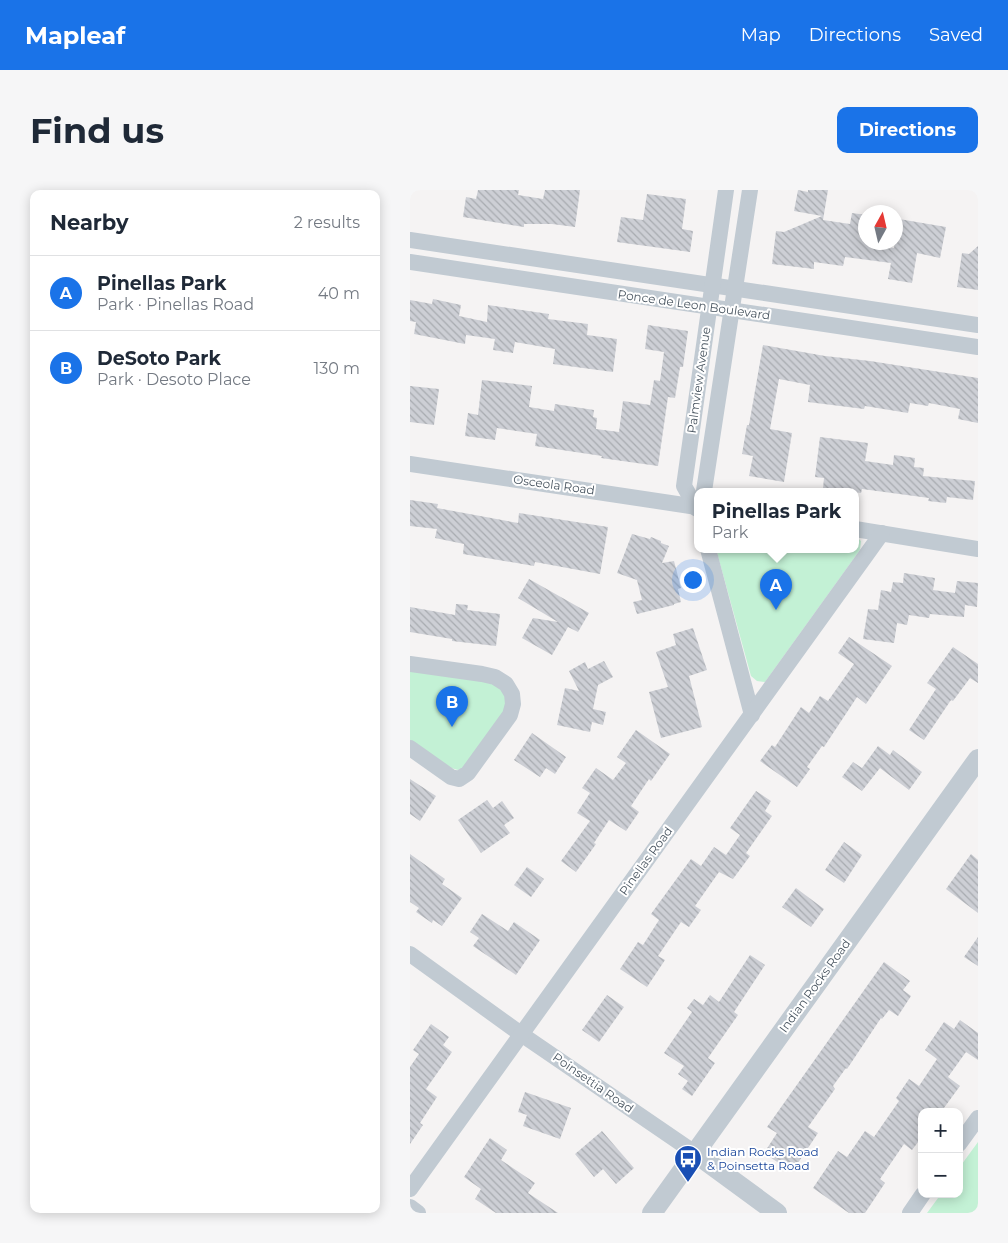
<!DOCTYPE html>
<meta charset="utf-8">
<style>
body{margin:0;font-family:Montserrat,sans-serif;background:#f6f6f7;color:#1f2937}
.controls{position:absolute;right:15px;bottom:15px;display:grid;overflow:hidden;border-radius:10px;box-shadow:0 2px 12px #0003}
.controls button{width:45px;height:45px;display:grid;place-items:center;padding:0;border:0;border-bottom:1px solid #e0e1e3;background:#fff;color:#1f2937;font:25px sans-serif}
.compass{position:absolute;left:448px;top:15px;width:45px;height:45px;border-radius:50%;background:#fff;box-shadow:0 2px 12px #0003;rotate:8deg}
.you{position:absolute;left:282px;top:389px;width:18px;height:18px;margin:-12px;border:4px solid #fff;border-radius:50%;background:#1a73e8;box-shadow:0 0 0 8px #1a73e833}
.badge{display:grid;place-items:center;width:32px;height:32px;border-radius:50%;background:#1a73e8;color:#fff;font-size:16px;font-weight:700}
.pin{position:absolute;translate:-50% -41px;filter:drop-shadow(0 1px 2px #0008)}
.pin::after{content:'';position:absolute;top:26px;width:18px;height:15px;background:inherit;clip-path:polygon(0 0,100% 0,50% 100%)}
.popup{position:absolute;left:284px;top:298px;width:165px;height:65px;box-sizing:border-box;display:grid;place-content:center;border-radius:10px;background:#fff;filter:drop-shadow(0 1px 4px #0005);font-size:16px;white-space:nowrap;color:#747a83}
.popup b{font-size:19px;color:#1f2937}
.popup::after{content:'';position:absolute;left:50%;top:100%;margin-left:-10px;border:10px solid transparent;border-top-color:#fff}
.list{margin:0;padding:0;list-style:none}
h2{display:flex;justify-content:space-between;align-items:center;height:65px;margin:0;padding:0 20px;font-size:21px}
h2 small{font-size:16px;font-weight:400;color:#747a83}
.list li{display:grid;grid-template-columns:32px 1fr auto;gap:15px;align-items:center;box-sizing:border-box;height:75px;padding:0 20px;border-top:1px solid #e0e1e3}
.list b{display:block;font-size:19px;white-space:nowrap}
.list p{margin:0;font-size:16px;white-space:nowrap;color:#747a83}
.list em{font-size:16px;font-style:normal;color:#747a83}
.map{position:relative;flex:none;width:568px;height:1023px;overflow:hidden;border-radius:10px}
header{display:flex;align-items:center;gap:30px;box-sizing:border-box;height:70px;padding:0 25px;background:#1a73e8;color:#fff}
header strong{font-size:24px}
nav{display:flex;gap:28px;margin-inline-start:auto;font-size:18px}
.intro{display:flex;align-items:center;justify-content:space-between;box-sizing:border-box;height:120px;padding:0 30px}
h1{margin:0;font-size:35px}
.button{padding:12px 22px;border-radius:10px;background:#1a73e8;color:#fff;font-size:18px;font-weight:700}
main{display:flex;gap:30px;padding:0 30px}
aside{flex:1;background:#fff;border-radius:10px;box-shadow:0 2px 12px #0003}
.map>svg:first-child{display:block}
.green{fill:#c3f1d5}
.building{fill:url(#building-back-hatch)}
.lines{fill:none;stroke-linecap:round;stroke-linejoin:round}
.minor{stroke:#c1cad2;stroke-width:16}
.tertiary{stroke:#c1cad2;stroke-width:20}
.labels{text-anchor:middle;stroke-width:4;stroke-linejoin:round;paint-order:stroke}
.street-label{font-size:12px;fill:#4a5661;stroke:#fff}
.transit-label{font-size:12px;fill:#164399;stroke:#fff;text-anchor:start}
</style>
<header>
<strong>Mapleaf</strong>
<nav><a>Map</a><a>Directions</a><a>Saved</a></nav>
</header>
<div class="intro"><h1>Find us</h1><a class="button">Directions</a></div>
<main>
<aside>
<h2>Nearby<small>2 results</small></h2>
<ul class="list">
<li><span class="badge">A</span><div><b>Pinellas Park</b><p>Park · Pinellas Road</p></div><em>40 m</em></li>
<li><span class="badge">B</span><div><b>DeSoto Park</b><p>Park · Desoto Place</p></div><em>130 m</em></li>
</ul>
</aside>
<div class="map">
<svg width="568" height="1023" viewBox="0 0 568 1023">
<defs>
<pattern id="building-back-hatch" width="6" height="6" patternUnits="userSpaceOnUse" patternTransform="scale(1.25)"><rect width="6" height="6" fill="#cdcfd5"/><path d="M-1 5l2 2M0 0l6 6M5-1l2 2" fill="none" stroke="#a8abb0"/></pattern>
</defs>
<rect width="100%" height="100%" fill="#f5f3f3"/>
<!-- green -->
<g class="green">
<polygon points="445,346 451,351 450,360 355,492 347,491 341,486 306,359 445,359"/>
<polygon points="0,479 84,493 95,501 98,517 54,577 48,580 41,578 0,550"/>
<polygon points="568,952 568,1023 517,1023 531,1004 549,1004 549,978"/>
</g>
<!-- building -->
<g class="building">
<polygon points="68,0 109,0 108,5 133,9 135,0 170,0 165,37 142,34 114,34 114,37 53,27 56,7 66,9"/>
<polygon points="388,0 398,2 398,0 418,0 413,30 440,34 442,23 456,25 456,54 484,58 489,29 536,37 530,68 507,63 502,93 478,89 481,73 435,67 433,76 404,72 404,79 362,74 366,41 374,42 412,26 384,21"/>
<polygon points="237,4 276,9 272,39 283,41 280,62 207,52 211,27 233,30"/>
<polygon points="568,56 568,100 547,97 552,63 559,64"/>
<polygon points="23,109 51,115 49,126 77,132 78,115 139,124 138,129 178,134 177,145 207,149 203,182 143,174 145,159 105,152 103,163 83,160 85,149 56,145 55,154 4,144 6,132 0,131 0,110 22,114"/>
<polygon points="238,135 278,141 273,177 270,177 265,208 258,207 248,276 191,268 192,266 125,256 127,244 87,238 85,250 55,246 58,223 68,225 72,190 122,196 119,217 144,221 145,214 184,220 183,227 187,228 186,239 209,242 213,211 240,215 244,190 250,191 254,162 235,159"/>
<polygon points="353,155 415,166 460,171 568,188 568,233 548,229 550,219 519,213 518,216 500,213 498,223 455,216 454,219 398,212 400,195 369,189 360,239 382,243 374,292 339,286 343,266 332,264 337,235 339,235"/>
<polygon points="0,196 29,199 24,235 0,232"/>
<polygon points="410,247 458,253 455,271 483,275 484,265 505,268 504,277 514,278 513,286 565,291 563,310 537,307 536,313 518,311 519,308 452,299 451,303 413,298 414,288 405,287"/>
<polygon points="0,310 28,314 27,318 108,333 109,323 198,337 190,384 125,372 124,376 53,364 54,354 25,348 27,339 0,336"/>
<polygon points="222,344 240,349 241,347 251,351 251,353 259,356 252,373 264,371 271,398 268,399 271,412 264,414 264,415 227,424 223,412 232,410 227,390 207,383"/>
<polygon points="494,383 525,388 523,400 545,403 547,391 568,393 567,417 555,415 554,427 520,424 519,428 499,425 497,435 487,433 484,453 453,449 458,419 468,420 471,400 481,402 483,392 493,393"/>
<polygon points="119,389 179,423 168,442 158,437 142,465 112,448 123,428 148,432 108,408"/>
<polygon points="46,414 58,415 57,420 90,424 86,456 42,451 42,449 0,442 0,417 45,425"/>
<polygon points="283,438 297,480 279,486 292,537 251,548 239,502 258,497 246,462 266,455 263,444"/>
<polygon points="439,447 482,476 456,514 447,507 414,557 412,556 397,577 400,579 387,597 350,571 362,555 365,557 391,517 399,523 410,506 418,511 444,474 428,463"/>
<polygon points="543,457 568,474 568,493 560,488 543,511 541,510 514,550 499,540 526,499 517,493"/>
<polygon points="194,471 203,487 188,495 183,519 196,522 193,535 182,532 180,542 147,535 155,498 169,501 159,481 175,472 178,479"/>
<polygon points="226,540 260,564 241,591 239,589 221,616 229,622 216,641 199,630 184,653 186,654 166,682 151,671 180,631 167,623 180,603 172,598 186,578 203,590 216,573 207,567"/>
<polygon points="122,543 156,567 145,584 136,578 130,587 104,570"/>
<polygon points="468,556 480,565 483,560 512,582 499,600 470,578 452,601 432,587 443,572 452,578"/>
<polygon points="0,589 26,606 10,631 0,624"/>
<polygon points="346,601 361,611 355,621 362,626 336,663 340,666 323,689 309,682 285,716 291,720 279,737 271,732 248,766 255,770 237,797 210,779 228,752 233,755 249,730 241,724 281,669 291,676 304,657 316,665 330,645 320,638"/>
<polygon points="77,610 83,618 92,611 104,628 94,635 100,643 71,663 48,630"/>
<polygon points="434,652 452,665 434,693 415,680"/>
<polygon points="0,664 35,689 32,694 52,708 32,736 23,730 22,733 6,722 9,718 0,712"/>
<polygon points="561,664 568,670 568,723 536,699"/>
<polygon points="117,677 134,689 121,707 104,695"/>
<polygon points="386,698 414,719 401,737 372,717"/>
<polygon points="72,724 98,741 104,732 130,750 106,785 63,756 69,748 60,742"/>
<polygon points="568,747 568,776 554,767"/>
<polygon points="340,765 355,775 324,822 328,825 298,868 305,873 282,906 272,899 278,891 268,884 274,876 254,863 282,822 277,818 284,809 293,815 300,805 309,812"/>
<polygon points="474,772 500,791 493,800 501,806 488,826 479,820 472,829 471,828 437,879 436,878 423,896 425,899 398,937 408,943 382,982 354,963 367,943 357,937"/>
<polygon points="197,805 214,817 189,852 172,840"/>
<polygon points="550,830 568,843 568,870 556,862 538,887 550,896 531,922 512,922 512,947 502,960 494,954 470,989 475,993 455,1023 439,1023 403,998 428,961 437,967 455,941 464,947 489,911 486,908 499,889 509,896 527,869 515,860 534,832 544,839"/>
<polygon points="21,834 39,847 33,855 42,862 16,899 27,907 10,933 13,935 0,954 0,877 9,864 3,860"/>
<polygon points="115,902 161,918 150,949 113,936 117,925 108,922"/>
<polygon points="192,941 224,978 206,994 193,979 184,987 165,964"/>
<polygon points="80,948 97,960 91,970 125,993 118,1003 148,1023 86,1023 65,1009 71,999 54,987"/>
</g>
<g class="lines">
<!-- minor -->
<g class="minor">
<polyline points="0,50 568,135"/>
<polyline points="0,72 568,157"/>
<polyline points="0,274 287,317"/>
<polyline points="294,301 340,0"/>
<polyline points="287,319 274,296 316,0"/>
<polyline points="445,339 568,359"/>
<polyline points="298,359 342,525"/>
<polyline points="0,474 72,484 85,487 96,494 102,504 103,514 100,525 58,583 49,589 41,587 0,558"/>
<polyline points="0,764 111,844 285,963"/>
<polyline points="549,954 568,928"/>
<polyline points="0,999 472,343"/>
<polyline points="0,1017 8,1023"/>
<polyline points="500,1023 513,1004"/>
</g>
<!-- tertiary -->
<g class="tertiary">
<polyline points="285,963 367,1023"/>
<polyline points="242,1023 568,569"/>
</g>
</g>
<!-- icons -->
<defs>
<symbol id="bus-pin" viewBox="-11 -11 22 30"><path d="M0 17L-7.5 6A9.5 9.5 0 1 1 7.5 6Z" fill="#1a4fb4" stroke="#fff"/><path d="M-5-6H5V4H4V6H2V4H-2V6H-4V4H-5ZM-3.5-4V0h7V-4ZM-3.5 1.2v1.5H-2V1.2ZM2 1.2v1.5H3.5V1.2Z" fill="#fff"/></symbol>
</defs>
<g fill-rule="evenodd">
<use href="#bus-pin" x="262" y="953" width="32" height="43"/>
</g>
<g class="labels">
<!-- street labels -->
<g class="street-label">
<text transform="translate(284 115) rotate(8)" y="4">Ponce de Leon Boulevard</text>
<text transform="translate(289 190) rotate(-82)" y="4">Palmview Avenue</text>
<text transform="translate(144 295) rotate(8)" y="4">Osceola Road</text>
<text transform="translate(236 671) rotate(-54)" y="4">Pinellas Road</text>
<text transform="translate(405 796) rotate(-54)" y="4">Indian Rocks Road</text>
<text transform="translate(183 893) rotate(35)" y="4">Poinsettia Road</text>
</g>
<!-- transit labels -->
<g class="transit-label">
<text x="297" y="966">Indian Rocks Road<tspan x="297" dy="14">&amp; Poinsetta Road</tspan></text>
</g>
</g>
</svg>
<div class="controls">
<button>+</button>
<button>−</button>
</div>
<svg class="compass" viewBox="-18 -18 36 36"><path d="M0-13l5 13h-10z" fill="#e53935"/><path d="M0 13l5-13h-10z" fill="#747a83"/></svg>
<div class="you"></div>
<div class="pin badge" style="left:366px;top:420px">A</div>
<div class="popup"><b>Pinellas Park</b>Park</div>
<div class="pin badge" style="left:42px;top:537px">B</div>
</div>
</main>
